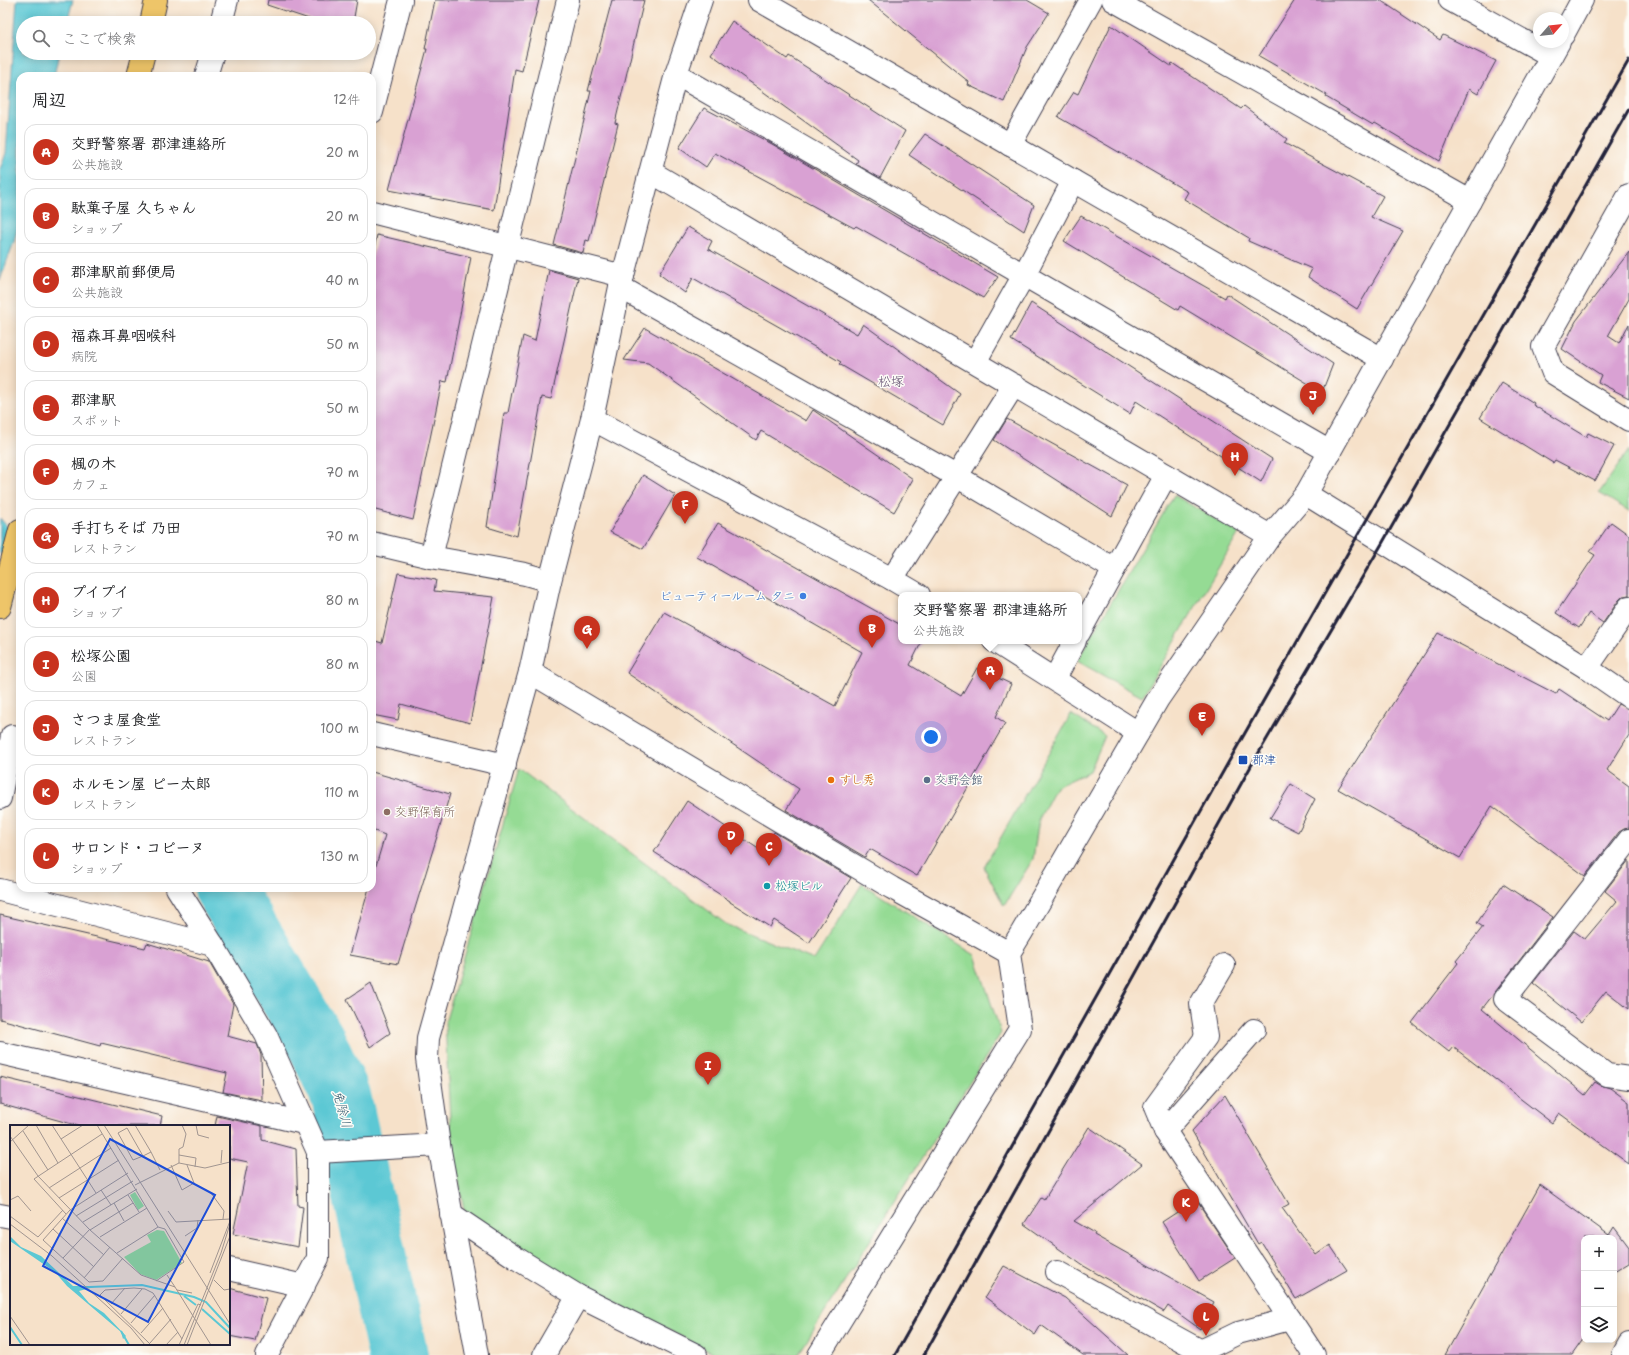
<!DOCTYPE html>
<html lang="ja">
<meta charset="utf-8">
<style>
body{margin:0;font-family:"Shantell Sans","Klee One",sans-serif;background:#f2f2f2;color:#202124}
.controls{position:absolute;right:12px;bottom:12px;display:grid;overflow:hidden;border-radius:8px;box-shadow:0 2px 10px #0003}
.controls button{width:36px;height:36px;display:grid;place-items:center;padding:0;border:0;border-bottom:1px solid #e0e0e0;background:#fff;color:#202124;font:20px sans-serif}
.compass{position:absolute;left:1533px;top:12px;width:36px;height:36px;border-radius:50%;background:#fff;box-shadow:0 2px 10px #0003;rotate:62deg}
.you{position:absolute;left:931px;top:737px;width:14px;height:14px;margin:-10px;border:3px solid #fff;border-radius:50%;background:#1a73e8;box-shadow:0 0 0 6px #1a73e833}
.badge{display:grid;place-items:center;width:26px;height:26px;border-radius:50%;background:#c8321e;color:#fff;font-size:13px;font-weight:700}
.pin{position:absolute;translate:-50% -33px;filter:drop-shadow(0 1px 2px #0008)}
.pin::after{content:'';position:absolute;top:21px;width:14px;height:12px;background:inherit;clip-path:polygon(0 0,100% 0,50% 100%)}
.popup{position:absolute;left:898px;top:592px;width:184px;height:52px;box-sizing:border-box;display:grid;place-content:center;border-radius:8px;background:#fff;filter:drop-shadow(0 1px 3px #0005);font-size:13px;white-space:nowrap;color:#757577}
.popup b{font-size:15px;color:#202124}
.popup::after{content:'';position:absolute;left:50%;top:100%;margin-left:-8px;border:8px solid transparent;border-top-color:#fff}
.list{margin:0;padding:0;list-style:none}
h2{display:flex;justify-content:space-between;align-items:center;height:52px;margin:0;padding:0 16px;font-size:17px}
h2 small{font-size:13px;font-weight:400;color:#757577}
.list li{display:grid;grid-template-columns:26px 1fr auto;gap:12px;align-items:center;box-sizing:border-box;height:56px;margin:0 8px 8px;padding:0 8px;border:1px solid #e0e0e0;border-radius:12px}
.list b{display:block;font-size:15px;white-space:nowrap}
.list p{margin:0;font-size:13px;white-space:nowrap;color:#757577}
.list em{font-size:13px;font-style:normal;color:#757577}
.icon{flex:none;width:22px;height:22px;fill:none;stroke:currentColor;stroke-width:2;stroke-linecap:round;stroke-linejoin:round}
.map{position:relative;flex:none;width:1629px;height:1355px;overflow:hidden}
.search{position:absolute;background:#fff;box-shadow:0 2px 10px #0003;left:16px;top:16px;width:360px;height:44px;display:flex;align-items:center;gap:10px;box-sizing:border-box;padding:0 14px;border-radius:22px;color:#757577;font-size:15px}
.panel{position:absolute;background:#fff;box-shadow:0 2px 10px #0003;left:16px;top:72px;width:360px;height:820px;border-radius:12px}
.map>svg:first-child{display:block}
.green{fill:#95db94;stroke:#5c7e68}
.water{fill:#5cc8d4;stroke:#3f7588}
.lines{fill:none;stroke-linecap:round;stroke-linejoin:round}
.river{stroke:#5cc8d4;stroke-width:60}
.building{fill:#d9a1d3}
.minor-casing{stroke:#423f50;stroke-width:24}
.highway-casing{stroke:#423f50;stroke-width:24}
.minor{stroke:#fff;stroke-width:22}
.highway{stroke:#eec569;stroke-width:22}
.rail{stroke:#22223b;stroke-width:3}
.shop-dot{fill:#3f7fe0;stroke:#fdfcf7;stroke-width:1.5}
.transit-dot{fill:#1a4fb4;stroke:#fdfcf7;stroke-width:1.5}
.food-dot{fill:#e8710a;stroke:#fdfcf7;stroke-width:1.5}
.service-dot{fill:#5c6f8a;stroke:#fdfcf7;stroke-width:1.5}
.education-dot{fill:#8d6e63;stroke:#fdfcf7;stroke-width:1.5}
.culture-dot{fill:#0f9aa8;stroke:#fdfcf7;stroke-width:1.5}
.labels{text-anchor:middle;stroke-width:3;stroke-linejoin:round;paint-order:stroke}
.shop-label{font-size:12px;fill:#366cbe;stroke:#fdfcf7;text-anchor:end}
.transit-label{font-size:12px;fill:#164399;stroke:#fdfcf7;text-anchor:start}
.food-label{font-size:12px;fill:#c56008;stroke:#fdfcf7;text-anchor:start}
.service-label{font-size:12px;fill:#4e5e75;stroke:#fdfcf7;text-anchor:start}
.education-label{font-size:12px;fill:#785e54;stroke:#fdfcf7;text-anchor:start}
.culture-label{font-size:12px;fill:#0d838f;stroke:#fdfcf7;text-anchor:start}
.neighbourhood-label{font-size:13px;fill:#624e70;stroke:#fdfcf7}
.water-label{font-size:13px;font-style:italic;fill:#365c71;stroke:#fdfcf7}
.inset-river{fill:none;stroke:#5cc8d4;stroke-width:2}
.inset-road{fill:none;stroke:#a19590;stroke-width:1}
.view{fill:#1d4ed8;fill-opacity:0.15;stroke:#1d4ed8;stroke-width:2}
.inset-edge{fill:none;stroke:#22223b;stroke-width:2}
</style>
<div class="map">
<svg width="1629" height="1355" viewBox="0 0 1629 1355">
<rect width="100%" height="100%" fill="#fdfcf7"/>
<filter id="ink" filterUnits="userSpaceOnUse"><feTurbulence type="fractalNoise" baseFrequency=".025" numOctaves="2"/><feDisplacementMap in="SourceGraphic" scale="8" xChannelSelector="R" yChannelSelector="G"/><feConvolveMatrix kernelMatrix="1 2 1 2 8 2 1 2 1" color-interpolation-filters="sRGB"/></filter>
<filter id="wash" filterUnits="userSpaceOnUse"><feTurbulence type="fractalNoise" baseFrequency=".012" numOctaves="4" result="noise"/><feDisplacementMap in="SourceGraphic" scale="16" xChannelSelector="R" yChannelSelector="G"/><feGaussianBlur stdDeviation="0.9" result="paint"/><feColorMatrix in="noise" values="0 0 0 0 0 0 0 0 0 0 0 0 0 0 0 0 0 1.4 0 .05"/><feComposite in="paint" operator="in"/></filter>
<g filter="url(#wash)">
<rect width="100%" height="100%" fill="#f6e1c9"/>
<!-- green -->
<g class="green">
<polygon points="1629,450 1629,511 1599,493"/>
<polygon points="1174,495 1239,533 1142,697 1077,661"/>
<polygon points="1071,714 1105,736 1090,771 1056,787 1039,819 1033,859 1004,906 984,867"/>
<polygon points="519,769 726,924 814,960 862,884 975,955 1001,1033 798,1355 716,1355 574,1281 464,1210 451,1137 445,1023"/>
</g>
<!-- water -->
<g class="water">
<polygon points="17,0 73,0 67,23 23,23 23,53 59,53 54,76 20,76 20,217 14,242 0,280 0,169 6,153"/>
<polygon points="0,518 20,542 20,576 0,553"/>
</g>
<g class="lines">
<!-- river -->
<polyline class="river" points="224,888 315,1040 341,1096 398,1355"/>
</g>
<g id="blocks">
<!-- building -->
<g class="building">
<polygon points="268,0 357,0 353,23 321,23 267,5"/>
<polygon points="435,0 539,0 522,71 515,69 494,210 389,190 427,49 425,49"/>
<polygon points="612,0 644,0 615,123 618,124 589,241 586,240 583,253 554,245 591,91 588,91"/>
<polygon points="868,0 1027,0 1049,13 1027,47 1004,102 968,85 969,82"/>
<polygon points="1295,0 1380,0 1440,40 1443,35 1496,61 1478,94 1469,89 1439,161 1375,123 1373,125 1326,97 1327,95 1259,56"/>
<polygon points="732,21 787,59 789,56 905,131 880,178 856,164 858,160 711,54"/>
<polygon points="1111,25 1171,66 1172,63 1241,109 1244,106 1287,139 1284,143 1383,196 1371,217 1403,231 1357,309 1308,277 1312,269 1248,241 1249,238 1184,199 1188,192 1058,117 1074,92 1078,94"/>
<polygon points="704,108 772,144 998,277 983,298 856,226 854,228 715,153 706,167 679,148"/>
<polygon points="925,134 1034,205 1024,231 909,155"/>
<polygon points="1081,216 1225,298 1227,294 1333,364 1322,392 1180,306 1178,310 1064,241"/>
<polygon points="688,227 712,241 708,249 857,334 863,324 960,394 943,425 839,364 841,362 693,278 685,293 659,274"/>
<polygon points="377,235 471,257 447,382 442,381 413,520 372,509 372,258"/>
<polygon points="1629,252 1629,299 1608,336 1619,343 1629,324 1629,398 1598,382 1601,375 1562,349 1576,321"/>
<polygon points="549,270 578,278 551,399 542,397 517,536 487,527 504,413 508,413 523,336 535,341"/>
<polygon points="1031,303 1272,459 1261,482 1136,401 1130,414 1011,340"/>
<polygon points="645,328 806,421 813,410 913,479 894,512 761,431 756,440 648,363 624,360"/>
<polygon points="1502,383 1534,403 1533,405 1586,437 1588,433 1614,446 1595,481 1555,460 1553,463 1480,418"/>
<polygon points="1007,419 1127,485 1112,516 994,440"/>
<polygon points="643,475 675,495 643,549 610,532"/>
<polygon points="1611,522 1629,535 1629,595 1623,596 1619,600 1603,623 1589,613 1579,628 1556,613 1595,555 1590,552"/>
<polygon points="718,523 901,625 901,641 922,641 910,665 961,696 977,668 1011,684 996,717 1005,723 917,876 870,849 865,857 786,810 799,789 627,673 664,612 835,706 862,652 697,557"/>
<polygon points="398,573 436,580 434,591 494,597 470,723 401,704 398,720 372,715 372,640 382,643"/>
<polygon points="1438,633 1556,694 1559,689 1607,721 1618,704 1629,709 1629,735 1607,770 1629,786 1629,828 1624,829 1619,832 1585,876 1492,806 1460,858 1338,789"/>
<polygon points="372,772 450,794 398,964 350,955 369,888 372,888 372,879 385,835 372,830"/>
<polygon points="1291,784 1315,799 1298,832 1270,818"/>
<polygon points="687,801 760,850 763,845 766,846 774,832 851,878 809,943 774,920 770,927 730,902 730,901 654,852"/>
<polygon points="1629,860 1629,1009 1606,991 1581,1022 1533,983 1574,931 1585,939 1617,901 1605,891"/>
<polygon points="1503,884 1553,917 1482,1009 1585,1095 1595,1082 1600,1085 1610,1088 1629,1102 1629,1164 1559,1113 1552,1123 1453,1047 1449,1052 1412,1023 1458,963 1456,961 1483,927 1477,923"/>
<polygon points="0,915 145,948 147,943 209,962 233,1004 227,1036 257,1044 261,1055 262,1100 223,1092 227,1073 101,1043 100,1046 0,1019"/>
<polygon points="371,983 390,1033 370,1047 347,999"/>
<polygon points="0,1077 162,1116 160,1126 79,1126 0,1104"/>
<polygon points="1225,1095 1289,1204 1282,1208 1316,1255 1330,1245 1347,1270 1296,1299 1261,1242 1258,1244 1192,1131"/>
<polygon points="217,1116 262,1126 262,1140 296,1149 298,1206 303,1207 298,1247 233,1234 248,1162 229,1158 229,1126 215,1126"/>
<polygon points="1089,1127 1142,1164 1074,1221 1095,1233 1094,1235 1214,1302 1200,1329 1168,1306 1164,1312 1082,1265 1024,1224 1041,1198 1044,1200"/>
<polygon points="1540,1185 1609,1235 1614,1227 1629,1247 1629,1263 1614,1272 1614,1238 1584,1238 1584,1338 1572,1355 1445,1355"/>
<polygon points="1194,1201 1199,1204 1235,1258 1199,1281 1162,1222"/>
<polygon points="1004,1266 1065,1298 1128,1355 1083,1355 1041,1325 1035,1335 985,1297"/>
<polygon points="229,1288 266,1298 255,1341 229,1336"/>
</g>
</g>
</g>
<g filter="url(#ink)">
<use href="#blocks" fill-opacity="0" stroke="#423f50" stroke-width="1"/>
<g class="lines">
<defs>
<g id="minor">
<polyline points="759,0 1382,359"/>
<polyline points="1113,0 1470,201"/>
<polyline points="1450,0 1551,56"/>
<polyline points="221,23 227,0"/>
<polyline points="1563,35 1582,0"/>
<polyline points="676,74 1330,452"/>
<polyline points="206,76 213,53"/>
<polyline points="372,112 401,0"/>
<polyline points="1010,145 1091,0"/>
<polyline points="651,172 1270,536"/>
<polyline points="1629,195 1543,347 1553,373 1629,420"/>
<polyline points="372,212 623,276"/>
<polyline points="620,287 956,476 1114,569"/>
<polyline points="975,362 1024,275 1073,181"/>
<polyline points="592,419 892,579 919,595"/>
<polyline points="1306,494 1587,668 1629,697"/>
<polyline points="372,543 431,557 525,574 550,581"/>
<polyline points="431,557 568,0"/>
<polyline points="892,579 1014,385"/>
<polyline points="1079,633 1166,475"/>
<polyline points="994,641 1138,733"/>
<polyline points="1587,668 1629,607"/>
<polyline points="530,672 892,888 1009,953"/>
<polyline points="1055,678 1075,641"/>
<polyline points="372,734 505,765"/>
<polyline points="0,798 12,736 20,738"/>
<polyline points="1629,840 1505,999 1607,1075 1629,1078"/>
<polyline points="177,888 213,945 266,1035 318,1152 318,1258 267,1355"/>
<polyline points="0,890 213,945"/>
<polyline points="1224,965 1201,1004 1206,1037 1155,1107 1165,1131 1314,1355"/>
<polyline points="0,1053 304,1123"/>
<polyline points="1165,1131 1254,1030"/>
<polyline points="318,1152 439,1145"/>
<polyline points="451,1214 516,1258 578,1296 696,1355"/>
<polyline points="0,1215 11,1217"/>
<polyline points="229,1269 304,1286"/>
<polyline points="1057,1272 1201,1351 1238,1333 1290,1319"/>
<polyline points="477,1355 439,1145 427,1059 428,1038 530,672 550,581 592,419 620,287 676,74 701,0"/>
<polyline points="544,1355 578,1296"/>
<polyline points="819,1355 1020,1029 1009,953 1022,932 1158,699 1270,536 1306,494 1559,42"/>
<polyline points="1623,1355 1629,1344"/>
</g>
<g id="highway">
<polyline points="151,23 156,0"/>
<polyline points="138,76 144,53"/>
<polyline points="0,607 20,530"/>
</g>
</defs>
<!-- minor casing -->
<use href="#minor" class="minor-casing"/>
<!-- highway casing -->
<use href="#highway" class="highway-casing"/>
<!-- minor -->
<use href="#minor" class="minor"/>
<!-- highway -->
<use href="#highway" class="highway"/>
<!-- rail -->
<g class="rail">
<polyline points="895,1355 1233,754 1629,60"/>
<polyline points="924,1355 1251,766 1383,542 1629,109"/>
</g>
</g>
</g>
<!-- markers -->
<circle class="shop-dot" cx="803" cy="596" r="4"/>
<rect class="transit-dot" x="1238" y="755" width="10" height="10" rx="2"/>
<circle class="food-dot" cx="831" cy="780" r="4"/>
<circle class="service-dot" cx="927" cy="780" r="4"/>
<circle class="education-dot" cx="387" cy="812" r="4"/>
<circle class="culture-dot" cx="767" cy="886" r="4"/>
<g class="labels">
<!-- shop labels -->
<g class="shop-label">
<text x="795" y="600">ビューティールーム タニ</text>
</g>
<!-- transit labels -->
<g class="transit-label">
<text x="1252" y="764">郡津</text>
</g>
<!-- food labels -->
<g class="food-label">
<text x="839" y="784">すし秀</text>
</g>
<!-- service labels -->
<g class="service-label">
<text x="935" y="784">交野会館</text>
</g>
<!-- education labels -->
<g class="education-label">
<text x="395" y="816">交野保育所</text>
</g>
<!-- culture labels -->
<g class="culture-label">
<text x="775" y="890">松塚ビル</text>
</g>
<!-- neighbourhood labels -->
<g class="neighbourhood-label">
<text x="891" y="386">松塚</text>
</g>
<!-- water labels -->
<g class="water-label">
<text transform="translate(343 1109) rotate(75)" y="5">免除川</text>
</g>
</g>
<!-- overview -->
<g transform="translate(10 1125)">
<rect width="220" height="220" fill="#f6e1c9"/>
<path d="M125,67L134,81L128,85L120,70ZM147,105L154,106L172,138L146,155L130,149L114,132L141,117L137,110Z" fill="#95db94"/>
<path d="M0,111L11,122L31,131L63,161H88L69,166L79,178L94,188L116,211L113,214L111,207L57,161L45,147L0,116Z" fill="#5cc8d4"/>
<path class="inset-river" d="M79,162L132,160L184,172L196,177L220,203M174,171L186,180M192,184L220,209M0,202L12,220M111,206L119,220"/>
<path class="inset-road" d="M26,0L48,38M42,0L86,68M87,0L148,102L155,104L174,137L146,156M94,0L220,199M125,0L141,27M186,0L188,10L199,13M13,6L38,45M0,11L28,51L80,105L131,150L165,162L201,220M51,14L73,0M0,17L19,0M169,30L186,33L185,42M133,31L123,35L108,8L117,3L133,31L141,27L150,45M169,38V24L173,22L176,9L172,0M211,38L212,25M161,40L172,65L184,58L177,40M125,60L169,38L195,43L220,37M39,63L101,23M91,65L101,80M201,68L214,86L213,94M118,70L129,87M49,73L109,35M0,75L8,71L21,86M104,78L114,96M158,86L166,97L220,94M56,89L24,54L92,9M0,91L28,112L53,85M66,91L123,56M52,93L94,130M73,97L127,64M0,99L42,131L121,203L135,220M43,104L84,142M80,105L123,78M175,111L187,103L188,95M90,112L137,83M107,128L148,102M53,133L80,104M113,133L93,156L79,157L33,115L60,85L118,48M200,148L220,96M157,150L165,162M74,153L100,122M204,155L214,165L220,164M167,165L182,168M101,179L115,163M111,189L132,164M0,191L20,220M121,198L145,170M131,208L153,183M140,218L161,194M141,220L90,170L95,165L124,163L135,164L143,168L172,214M156,220L168,207M169,220L188,179L191,180M174,220L211,128L220,99M177,220L220,111"/>
<path class="view" d="M100,14L205,70L138,197L33,141Z"/>
<rect width="220" height="220" class="inset-edge"/>
</g>
</svg>
<div class="controls">
<button>+</button>
<button>−</button>
<button><svg class="icon" aria-label="layers" viewBox="0 0 24 24"><path d="M12 4l9 5-9 5-9-5zM3 14l9 5 9-5"/></svg></button>
</div>
<svg class="compass" viewBox="-18 -18 36 36"><path d="M0-13l5 13h-10z" fill="#e53935"/><path d="M0 13l5-13h-10z" fill="#757577"/></svg>
<div class="you"></div>
<div class="pin badge" style="left:990px;top:690px">A</div>
<div class="popup"><b>交野警察署 郡津連絡所</b>公共施設</div>
<div class="pin badge" style="left:872px;top:648px">B</div>
<div class="pin badge" style="left:769px;top:866px">C</div>
<div class="pin badge" style="left:731px;top:855px">D</div>
<div class="pin badge" style="left:1202px;top:736px">E</div>
<div class="pin badge" style="left:685px;top:524px">F</div>
<div class="pin badge" style="left:587px;top:649px">G</div>
<div class="pin badge" style="left:1235px;top:476px">H</div>
<div class="pin badge" style="left:708px;top:1085px">I</div>
<div class="pin badge" style="left:1313px;top:415px">J</div>
<div class="pin badge" style="left:1186px;top:1222px">K</div>
<div class="pin badge" style="left:1206px;top:1336px">L</div>
<div class="search"><svg class="icon" aria-label="search" viewBox="0 0 24 24"><circle cx="10" cy="10" r="6"/><path d="M15 15l6 6"/></svg>ここで検索</div>
<section class="panel">
<h2>周辺<small>12件</small></h2>
<ul class="list">
<li><span class="badge">A</span><div><b>交野警察署 郡津連絡所</b><p>公共施設</p></div><em>20 m</em></li>
<li><span class="badge">B</span><div><b>駄菓子屋 久ちゃん</b><p>ショップ</p></div><em>20 m</em></li>
<li><span class="badge">C</span><div><b>郡津駅前郵便局</b><p>公共施設</p></div><em>40 m</em></li>
<li><span class="badge">D</span><div><b>福森耳鼻咽喉科</b><p>病院</p></div><em>50 m</em></li>
<li><span class="badge">E</span><div><b>郡津駅</b><p>スポット</p></div><em>50 m</em></li>
<li><span class="badge">F</span><div><b>楓の木</b><p>カフェ</p></div><em>70 m</em></li>
<li><span class="badge">G</span><div><b>手打ちそば 乃田</b><p>レストラン</p></div><em>70 m</em></li>
<li><span class="badge">H</span><div><b>プイプイ</b><p>ショップ</p></div><em>80 m</em></li>
<li><span class="badge">I</span><div><b>松塚公園</b><p>公園</p></div><em>80 m</em></li>
<li><span class="badge">J</span><div><b>さつま屋食堂</b><p>レストラン</p></div><em>100 m</em></li>
<li><span class="badge">K</span><div><b>ホルモン屋 ピー太郎</b><p>レストラン</p></div><em>110 m</em></li>
<li><span class="badge">L</span><div><b>サロンド・コピーヌ</b><p>ショップ</p></div><em>130 m</em></li>
</ul>
</section>
</div>
